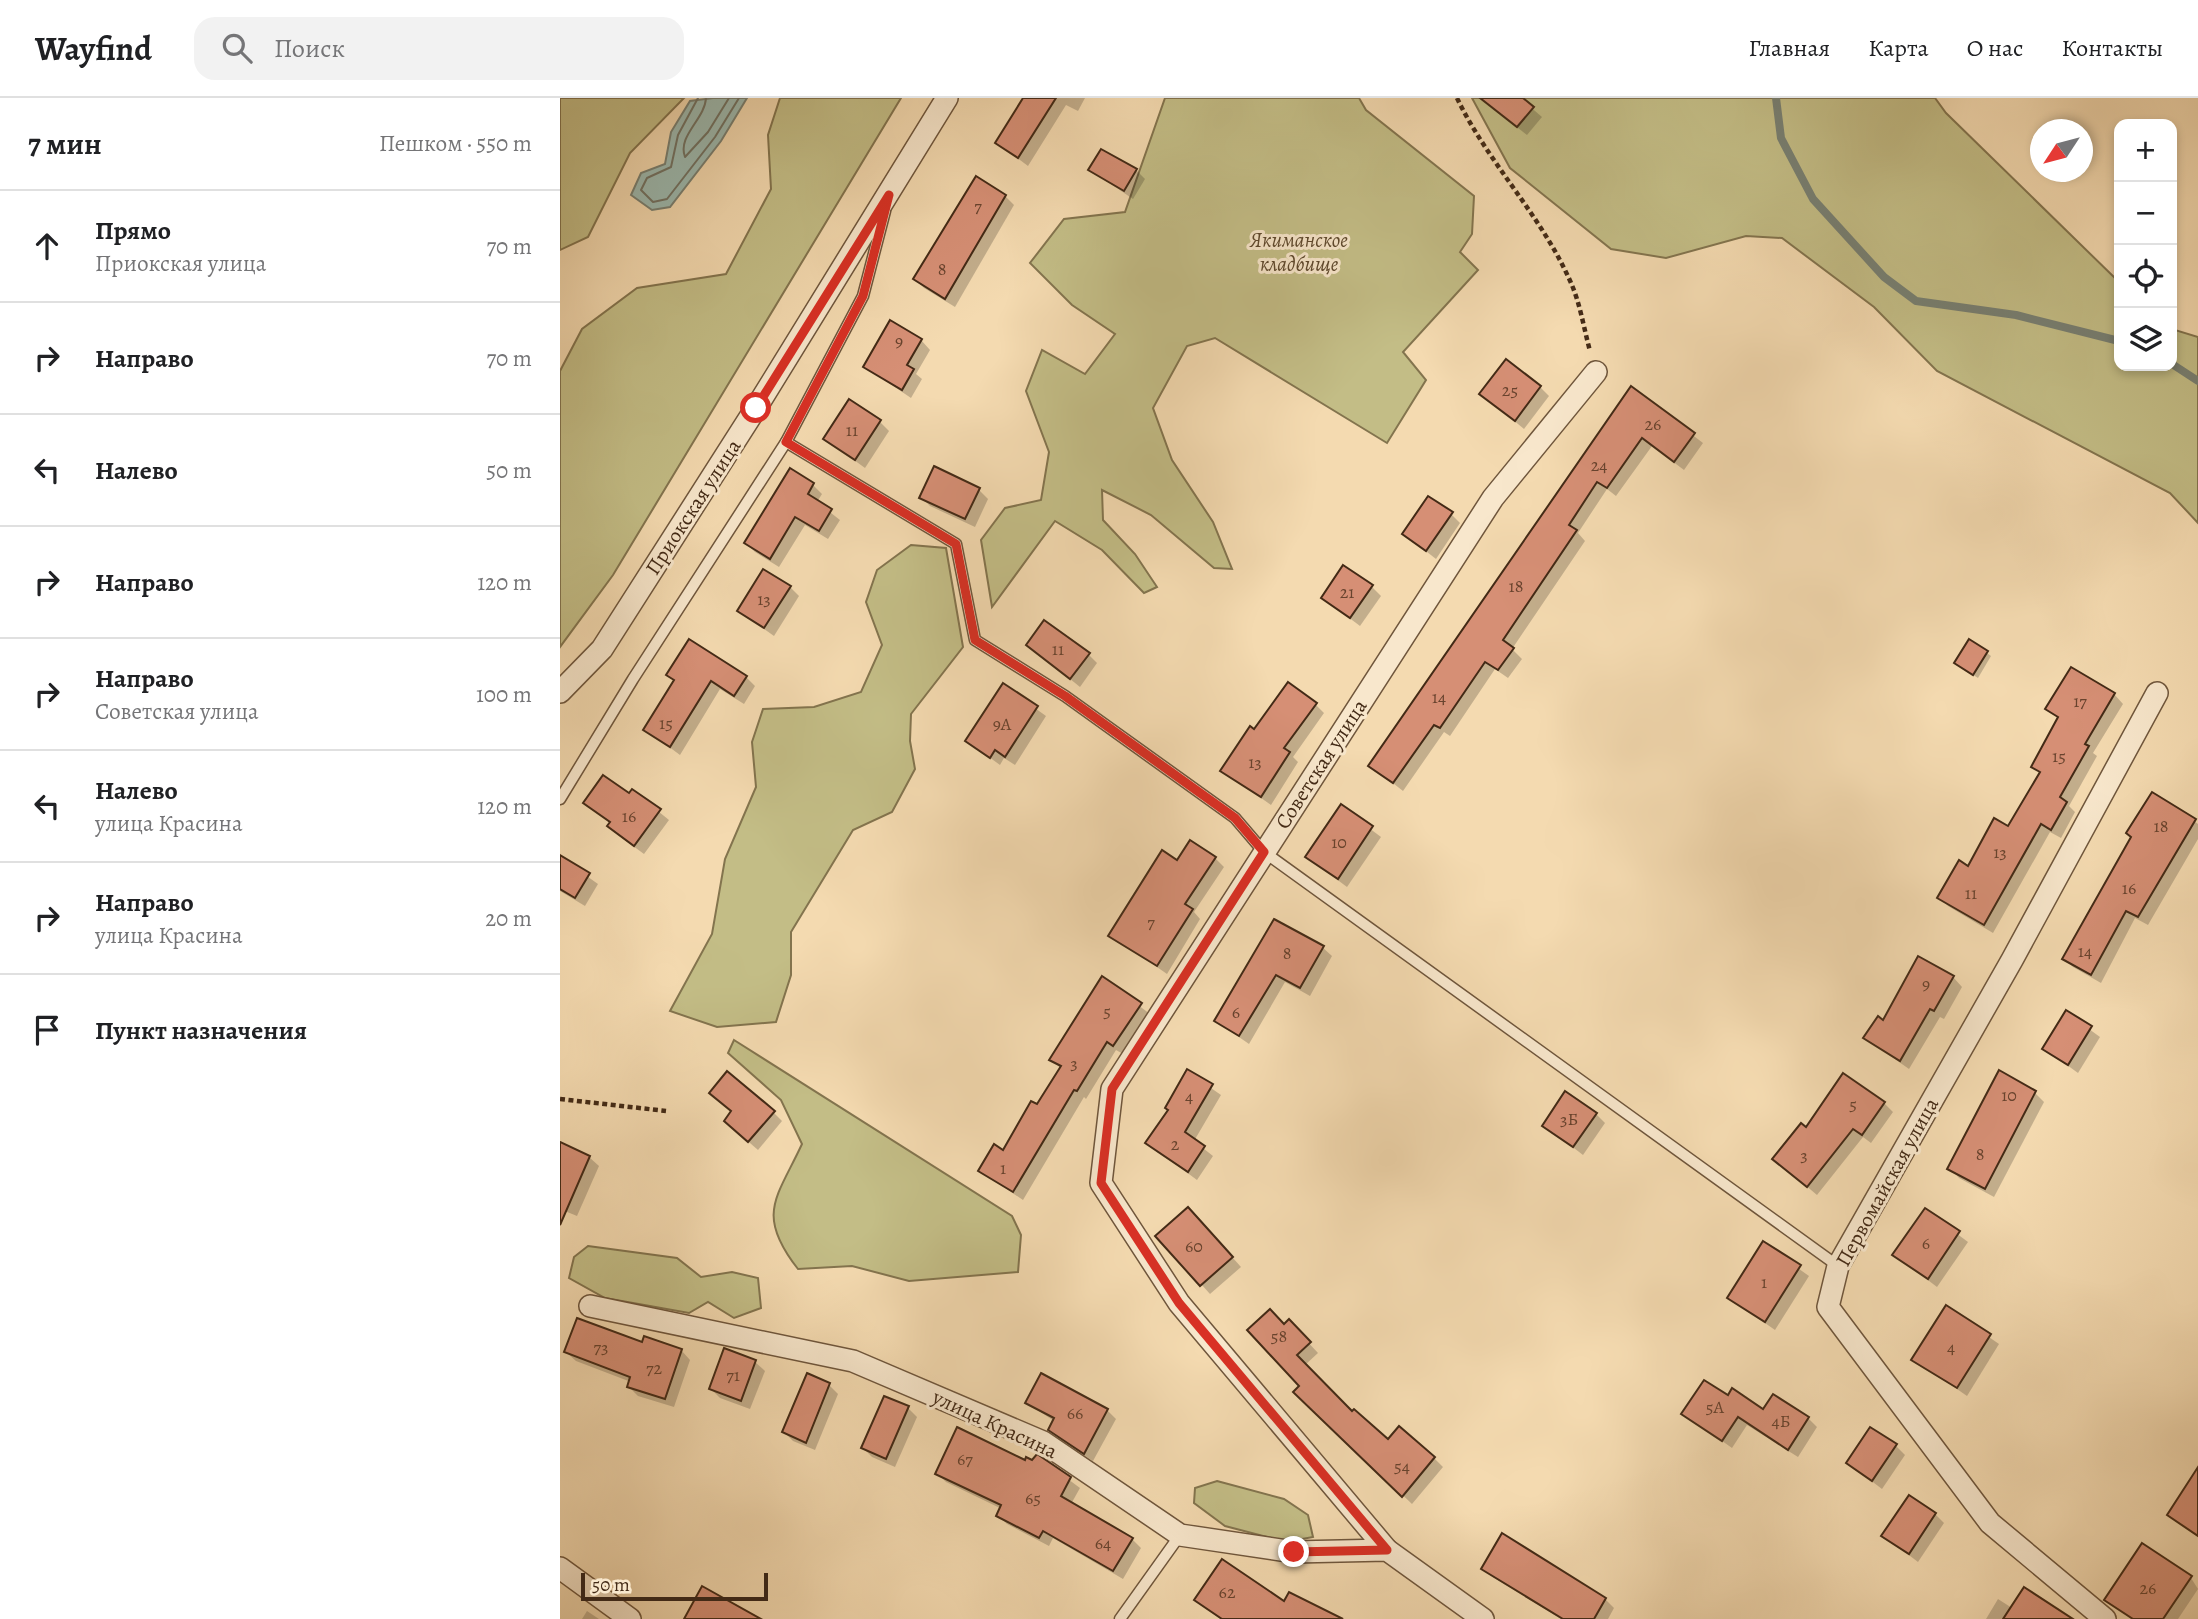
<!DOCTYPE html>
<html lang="ru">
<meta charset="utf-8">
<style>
body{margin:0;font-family:Alegreya,serif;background:#f2f2f2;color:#202124}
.controls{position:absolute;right:21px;top:21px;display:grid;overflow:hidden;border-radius:14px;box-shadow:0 4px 10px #0003}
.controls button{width:63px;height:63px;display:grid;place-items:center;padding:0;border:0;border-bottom:2px solid #e0e0e0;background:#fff;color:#202124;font:35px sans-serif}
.compass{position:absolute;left:1470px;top:21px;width:63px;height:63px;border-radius:50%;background:#fff;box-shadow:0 4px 10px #0003;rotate:234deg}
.scale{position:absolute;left:21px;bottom:18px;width:187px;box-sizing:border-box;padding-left:7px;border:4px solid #432a16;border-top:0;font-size:19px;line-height:24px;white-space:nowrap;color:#432a16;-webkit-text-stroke:5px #f8e7cc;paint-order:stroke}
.stop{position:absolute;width:21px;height:21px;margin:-16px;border:5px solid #d93025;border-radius:50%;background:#fff}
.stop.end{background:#d93025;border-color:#fff;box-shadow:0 2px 7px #0008}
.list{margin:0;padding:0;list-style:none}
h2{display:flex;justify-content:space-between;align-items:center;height:91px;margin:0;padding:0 28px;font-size:30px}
h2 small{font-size:23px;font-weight:400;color:#757577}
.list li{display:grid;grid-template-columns:46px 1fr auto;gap:21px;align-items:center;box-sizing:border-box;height:112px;padding:0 28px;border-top:2px solid #e0e0e0}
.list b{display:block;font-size:26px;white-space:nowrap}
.list p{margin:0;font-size:23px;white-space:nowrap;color:#757577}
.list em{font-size:23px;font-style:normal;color:#757577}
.icon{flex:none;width:38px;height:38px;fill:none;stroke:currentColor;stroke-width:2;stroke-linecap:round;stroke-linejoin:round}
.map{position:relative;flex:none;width:1638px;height:1521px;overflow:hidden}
header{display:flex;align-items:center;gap:42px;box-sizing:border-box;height:98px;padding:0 35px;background:#fff;border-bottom:2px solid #e0e0e0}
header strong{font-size:33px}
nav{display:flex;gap:38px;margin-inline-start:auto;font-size:24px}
.search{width:490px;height:63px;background:#f2f2f2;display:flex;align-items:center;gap:18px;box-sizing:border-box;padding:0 24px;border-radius:21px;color:#757577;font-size:26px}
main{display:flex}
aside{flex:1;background:#fff}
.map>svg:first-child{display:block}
.green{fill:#c3bd86;stroke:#83744e;stroke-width:2}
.water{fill:#9cbab1;stroke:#788073;stroke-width:2}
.shadow{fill:#0003}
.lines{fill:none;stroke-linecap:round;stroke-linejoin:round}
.shore{stroke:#707264;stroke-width:2}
.stream{stroke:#788073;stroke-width:8}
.building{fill:#d68f75;stroke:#432a16;stroke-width:2}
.service-casing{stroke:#6f563c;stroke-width:13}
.minor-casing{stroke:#6f563c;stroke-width:24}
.path{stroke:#432a16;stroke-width:4.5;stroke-dasharray:5 3.5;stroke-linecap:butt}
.service{stroke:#f8e7cc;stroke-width:10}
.minor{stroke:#f8e7cc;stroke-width:21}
.route{stroke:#d93025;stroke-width:9}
.labels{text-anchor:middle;stroke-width:6;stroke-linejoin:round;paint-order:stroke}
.number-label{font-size:18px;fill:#68432e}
.park-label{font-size:21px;font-style:italic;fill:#5d472c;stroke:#f8e7cc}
.street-label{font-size:21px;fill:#432a16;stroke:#f8e7cc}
</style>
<header>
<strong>Wayfind</strong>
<div class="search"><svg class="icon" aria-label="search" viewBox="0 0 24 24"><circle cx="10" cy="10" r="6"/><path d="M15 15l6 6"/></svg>Поиск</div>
<nav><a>Главная</a><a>Карта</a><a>О нас</a><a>Контакты</a></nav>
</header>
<main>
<aside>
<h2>7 мин<small>Пешком · 550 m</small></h2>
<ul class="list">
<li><svg class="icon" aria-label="ahead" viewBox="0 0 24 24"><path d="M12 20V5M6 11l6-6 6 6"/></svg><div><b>Прямо</b><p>Приокская улица</p></div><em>70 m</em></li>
<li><svg class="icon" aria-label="right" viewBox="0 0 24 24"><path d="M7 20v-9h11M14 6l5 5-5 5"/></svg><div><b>Направо</b></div><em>70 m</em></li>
<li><svg class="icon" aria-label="left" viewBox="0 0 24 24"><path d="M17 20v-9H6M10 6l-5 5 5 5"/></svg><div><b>Налево</b></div><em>50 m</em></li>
<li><svg class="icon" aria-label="right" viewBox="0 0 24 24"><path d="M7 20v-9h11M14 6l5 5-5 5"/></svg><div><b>Направо</b></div><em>120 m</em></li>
<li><svg class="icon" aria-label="right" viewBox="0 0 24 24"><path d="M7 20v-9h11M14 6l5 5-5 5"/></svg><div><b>Направо</b><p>Советская улица</p></div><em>100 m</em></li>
<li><svg class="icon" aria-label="left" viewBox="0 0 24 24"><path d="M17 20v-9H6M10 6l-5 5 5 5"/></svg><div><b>Налево</b><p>улица Красина</p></div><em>120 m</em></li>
<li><svg class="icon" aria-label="right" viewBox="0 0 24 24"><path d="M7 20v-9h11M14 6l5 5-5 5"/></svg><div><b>Направо</b><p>улица Красина</p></div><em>20 m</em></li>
<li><svg class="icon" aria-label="arrive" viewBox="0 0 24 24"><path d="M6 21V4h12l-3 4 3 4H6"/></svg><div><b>Пункт назначения</b></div></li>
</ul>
</aside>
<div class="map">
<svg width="1638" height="1521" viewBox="0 0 1638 1521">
<rect width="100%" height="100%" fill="#f4dab0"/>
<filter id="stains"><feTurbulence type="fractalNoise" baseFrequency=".00286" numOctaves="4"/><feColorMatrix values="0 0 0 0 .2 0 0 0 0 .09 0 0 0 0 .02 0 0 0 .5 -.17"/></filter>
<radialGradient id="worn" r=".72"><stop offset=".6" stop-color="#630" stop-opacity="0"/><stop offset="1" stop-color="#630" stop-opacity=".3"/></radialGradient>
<!-- green -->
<g class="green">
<polygon points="0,0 124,0 70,55 28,139 0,152"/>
<polygon points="220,0 341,0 53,477 0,549 0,273 22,231 77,190 166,176 211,91 208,37"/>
<polygon points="605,0 799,0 806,12 914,98 912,136 900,154 918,172 843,254 866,282 827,345 655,240 627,248 593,310 612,362 653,424 672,471 654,470 591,417 542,392 543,422 575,456 597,489 584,495 542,452 495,423 432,509 421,442 445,410 481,402 489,354 466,293 482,252 525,276 555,236 512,207 470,165 504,121 565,114"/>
<polygon points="912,0 1375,0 1386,15 1559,184 1559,268 1612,268 1612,231 1638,239 1638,425 1610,395 1377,273 1314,209 1222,140 1186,138 1106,160 1051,151 950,70"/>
<polygon points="351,447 386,450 403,549 351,616 350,643 355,671 332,714 293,732 231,834 231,877 216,924 157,929 110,913 152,836 165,761 196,689 192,644 203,611 254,609 301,594 322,547 306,504 317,472"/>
<path d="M174,942L452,1118L461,1137L458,1174L349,1183L292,1168L238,1171C195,1116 217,1100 242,1046L221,1002L168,955Z"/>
<polygon points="28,1148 117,1160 141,1179 172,1174 198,1180 201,1210 174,1220 148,1204 129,1215 45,1200 9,1180 14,1159"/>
<polygon points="657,1383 724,1401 748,1417 753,1439 726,1444 665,1428 634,1405 635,1390"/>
</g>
<!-- water -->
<polygon class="water" points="153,0 187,0 161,43 110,109 92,112 71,97 81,75 105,66 111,34 130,3"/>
<!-- shadow -->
<g class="shadow">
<polygon points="467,0 525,0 518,13 506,7 468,68 437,45"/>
<polygon points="943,0 960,0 982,19 967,37 944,19"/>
<polygon points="542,53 576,72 585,81 573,101 530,72"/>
<polygon points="445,98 454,107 395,209 364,190 355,181"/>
<polygon points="361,242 370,252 356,276 362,281 351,300 305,269"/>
<polygon points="980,289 989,298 964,331 922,296"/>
<polygon points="1071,290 1143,345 1124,372 1092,348 1056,398 1047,391 1018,435 1025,443 952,551 962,561 948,580 935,571 890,638 884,634 843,693 810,667"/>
<polygon points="320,324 329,333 305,370 265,341"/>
<polygon points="253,387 262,396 257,404 280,422 268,441 245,427 219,469 195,454 186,445"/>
<polygon points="419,392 428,401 415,429 370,408 361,399"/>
<polygon points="891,416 900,425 876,461 844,436"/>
<polygon points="230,489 239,498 214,538 179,513"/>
<polygon points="812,489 821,498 800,528 763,500"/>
<polygon points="1410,543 1431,558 1418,580 1401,569"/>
<polygon points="468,547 528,556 537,565 520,589"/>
<polygon points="108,577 186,579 195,588 184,606 160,591 120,657 85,631 115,584"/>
<polygon points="444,588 486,618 455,667 444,660 440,667 407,643"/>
<polygon points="1554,596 1563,606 1533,655 1537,658 1509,708 1515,714 1501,740 1490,734 1433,835 1388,808 1379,799 1449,731 1481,676 1473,669 1499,621 1487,611"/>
<polygon points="755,606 764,615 733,659 738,664 711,707 663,673 695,633"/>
<polygon points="73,693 109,722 84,756 58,737 49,728 51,725 25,705 69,698"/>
<polygon points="781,709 821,739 787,789 747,759"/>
<polygon points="1634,723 1638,726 1638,741 1588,827 1575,820 1541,885 1513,869 1504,860"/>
<polygon points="0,759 38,786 25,808 0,793"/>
<polygon points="655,760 664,769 634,814 640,821 607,876 551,837 617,764"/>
<polygon points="715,823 762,849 772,858 750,898 725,884 689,946 656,923"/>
<polygon points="1393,879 1402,889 1384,921 1380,919 1349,971 1305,940"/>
<polygon points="542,880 590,916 563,956 556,952 526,1001 524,999 463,1102 420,1073 444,1054 478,1009 501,971 492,961"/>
<polygon points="1507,915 1540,939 1518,975 1485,951"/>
<polygon points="628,974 661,997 634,1043 653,1058 637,1082 587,1045 609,1012"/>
<polygon points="1475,995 1484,1004 1434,1099 1399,1080 1390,1070"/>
<polygon points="1324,1005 1333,1014 1311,1045 1303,1039 1257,1097 1214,1061 1247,1031"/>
<polygon points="213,1014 222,1023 198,1052 175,1032"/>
<polygon points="1036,1016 1045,1025 1023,1057 984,1027"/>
<polygon points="0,1046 29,1059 39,1068 17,1118 0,1111"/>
<polygon points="1365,1112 1408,1144 1377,1189 1335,1157"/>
<polygon points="637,1120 681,1169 650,1196 598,1138"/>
<polygon points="1204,1146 1249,1178 1215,1232 1169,1200"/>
<polygon points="1387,1210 1439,1246 1407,1298 1354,1261"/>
<polygon points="729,1224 758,1255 745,1267 792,1316 829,1344 874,1360 883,1369 852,1406 735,1294 741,1288 724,1228"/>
<polygon points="83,1247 121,1252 130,1262 114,1309 78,1298 69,1289 71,1284 16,1263 6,1254"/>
<polygon points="165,1252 195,1264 205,1273 190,1311 160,1300 151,1291"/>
<polygon points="269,1287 278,1296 255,1352 233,1343 224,1334"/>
<polygon points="1168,1300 1204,1313 1248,1320 1257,1329 1238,1359 1187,1327 1172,1350 1124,1316"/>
<polygon points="467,1305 547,1312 556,1321 533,1363 499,1341 490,1331 494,1323"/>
<polygon points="348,1310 357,1319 335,1369 312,1359 303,1350"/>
<polygon points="1336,1348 1345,1357 1322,1391 1288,1365"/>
<polygon points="477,1358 520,1390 511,1406 572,1441 581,1450 563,1481 493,1440 489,1448 447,1426 438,1417 442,1411 386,1384 377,1375 472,1364"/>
<polygon points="1638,1378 1638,1439 1609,1417"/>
<polygon points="1375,1416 1384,1425 1358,1464 1324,1438"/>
<polygon points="924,1470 1045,1501 1054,1510 1048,1521 1001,1521 933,1479"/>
<polygon points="1631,1480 1638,1491 1618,1521 1571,1521 1546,1501"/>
<polygon points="1438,1501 1452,1510 1505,1521 1426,1521"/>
<polygon points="636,1502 691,1521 660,1521"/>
<polygon points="27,1513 39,1521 22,1521"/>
</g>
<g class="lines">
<!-- shore -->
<g class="shore">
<polyline points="138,0 118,37 111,69 87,80 81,92 93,104 107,101 155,39 179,0"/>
<path d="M146,0C145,21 117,38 125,59L148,34L169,0"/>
</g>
<!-- stream -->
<g class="stream">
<polyline points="1216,0 1221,40 1253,101 1324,179 1356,203 1456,217 1559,243"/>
<polyline points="1612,266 1638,283"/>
</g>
</g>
<!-- building -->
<g class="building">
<polygon points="463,0 496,0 458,60 435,45"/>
<polygon points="920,0 963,0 974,9 957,29"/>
<polygon points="541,51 577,71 564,93 528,72"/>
<polygon points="416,78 446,97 385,201 353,181"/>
<polygon points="330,222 362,241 347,267 354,271 342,292 303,269"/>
<polygon points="946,261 981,288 955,323 919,296"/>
<polygon points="1071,288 1135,335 1114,364 1082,340 1047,390 1037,384 1009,427 1017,432 943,542 954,550 938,572 925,564 880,630 874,627 833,685 808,668"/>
<polygon points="289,301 321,322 295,362 263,341"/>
<polygon points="374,368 420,390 405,421 359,400"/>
<polygon points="230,370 254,385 248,396 272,411 259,433 235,419 210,461 184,445"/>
<polygon points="868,398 893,414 866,453 842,436"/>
<polygon points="783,467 813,487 790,520 761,500"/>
<polygon points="203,471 231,488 204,530 177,513"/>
<polygon points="484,522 530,555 510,581 466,547"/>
<polygon points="129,541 187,578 174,598 151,583 110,649 83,632 114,582 106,577"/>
<polygon points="1409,541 1428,553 1413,577 1394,565"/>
<polygon points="1511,569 1555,595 1525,646 1529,648 1500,699 1507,704 1491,732 1481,726 1424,827 1377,800 1399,762 1408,768 1434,720 1448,728 1480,674 1471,669 1498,619 1485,611"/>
<polygon points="728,584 757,605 724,650 730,654 701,699 660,673 690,628 694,631"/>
<polygon points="443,585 478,608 445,659 435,652 430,660 405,643"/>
<polygon points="43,677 69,695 72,691 101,711 74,748 47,728 50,724 23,705"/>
<polygon points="1592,694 1636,721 1578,819 1566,813 1531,877 1502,861 1571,739 1566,735"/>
<polygon points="781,706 813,728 778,781 745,759"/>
<polygon points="630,742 656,759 625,806 633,811 597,868 548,838 602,752 617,762"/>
<polygon points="0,757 30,775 15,800 0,791"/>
<polygon points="714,821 764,848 740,890 716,877 679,938 654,923"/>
<polygon points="1358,858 1394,878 1374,913 1370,911 1340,963 1303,940 1318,918 1323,922"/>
<polygon points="542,878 582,905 553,948 547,944 517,993 514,992 453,1094 418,1073 434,1046 443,1052 471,1003 477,1006 501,968 489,962"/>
<polygon points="1506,912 1532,928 1508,967 1482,951"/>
<polygon points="627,971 653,986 625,1034 645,1048 628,1074 585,1045 608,1012 605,1010"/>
<polygon points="1439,972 1476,993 1425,1091 1387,1071"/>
<polygon points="167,973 215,1013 188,1044 164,1023 171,1013 149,995"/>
<polygon points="1283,975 1325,1004 1302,1037 1293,1031 1247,1089 1212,1061 1241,1025 1246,1029"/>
<polygon points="1005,993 1037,1015 1013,1049 982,1028"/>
<polygon points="0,1044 30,1058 0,1127"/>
<polygon points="628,1109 673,1159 640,1188 595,1138"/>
<polygon points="1365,1110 1400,1133 1368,1181 1332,1157"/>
<polygon points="1203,1143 1241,1167 1205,1224 1167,1200"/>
<polygon points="1386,1207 1431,1236 1397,1290 1351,1262"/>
<polygon points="710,1211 724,1226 729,1221 751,1244 737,1257 792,1313 794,1311 828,1341 839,1328 875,1359 842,1399 733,1294 739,1288 687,1232"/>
<polygon points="17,1220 82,1244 84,1238 122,1251 105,1301 67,1289 70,1279 4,1254"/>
<polygon points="164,1250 196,1262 181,1303 149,1291"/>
<polygon points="247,1275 270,1285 246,1345 222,1334"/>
<polygon points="481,1275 548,1311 524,1356 488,1332 494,1320 465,1305"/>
<polygon points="1144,1282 1168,1297 1172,1290 1203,1311 1213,1296 1249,1319 1228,1352 1178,1319 1162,1343 1121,1316"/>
<polygon points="324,1298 349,1308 326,1361 301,1350"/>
<polygon points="397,1329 465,1362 466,1359 472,1362 477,1356 511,1379 501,1398 573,1440 553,1473 483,1433 479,1440 436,1418 441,1407 375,1376"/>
<polygon points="1310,1329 1337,1346 1312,1383 1286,1365"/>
<polygon points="1638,1369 1638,1438 1607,1417"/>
<polygon points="1349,1397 1376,1415 1349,1456 1321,1438"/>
<polygon points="942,1435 1046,1500 1034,1521 1003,1521 921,1471"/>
<polygon points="1582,1445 1632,1478 1603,1521 1573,1521 1544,1502"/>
<polygon points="662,1461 724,1503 729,1494 783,1521 662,1521 634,1502"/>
<polygon points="142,1488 201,1521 124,1521"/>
<polygon points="1464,1489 1513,1521 1443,1521"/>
</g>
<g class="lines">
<defs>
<g id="service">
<polyline points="226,344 396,446 415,542 505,598 675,720 704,754 1278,1168"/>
<polyline points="0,701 73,581 226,344 303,198 325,113"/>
<polyline points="560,1521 620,1437"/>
</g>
<g id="minor">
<polyline points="0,594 42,551 196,310 387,0"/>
<polyline points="30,1208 293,1263 483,1344 620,1437 734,1454 827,1452 923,1521"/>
<polyline points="827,1452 619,1205 541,1085 552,991 933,400 1036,274"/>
<polyline points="0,1470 70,1521"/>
<polyline points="1545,1521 1430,1425 1268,1209 1278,1168 1452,862 1597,595"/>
</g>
</defs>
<!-- service casing -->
<use href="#service" class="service-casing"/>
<!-- minor casing -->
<use href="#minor" class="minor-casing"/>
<!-- path -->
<g class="path">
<path d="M897,0C928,65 982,118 1011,185C1020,205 1024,231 1030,253"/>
<polyline points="0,1001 106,1013"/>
</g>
<!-- service -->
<use href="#service" class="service"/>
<!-- minor -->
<use href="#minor" class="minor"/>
</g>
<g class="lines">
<!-- route -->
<polyline class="route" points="196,310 329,97 303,198 226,344 396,446 415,542 505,598 675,720 704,754 552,991 541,1085 619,1205 827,1452 734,1454"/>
</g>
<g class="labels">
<!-- number labels -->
<g class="number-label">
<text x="418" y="114">7</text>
<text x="382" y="177">8</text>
<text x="339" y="249">9</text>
<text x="950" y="298">25</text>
<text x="1093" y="332">26</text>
<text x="292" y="338">11</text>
<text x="1039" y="373">24</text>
<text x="956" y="494">18</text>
<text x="787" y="500">21</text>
<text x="204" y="507">13</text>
<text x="498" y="557">11</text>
<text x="879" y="605">14</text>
<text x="1520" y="609">17</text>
<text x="106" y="631">15</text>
<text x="442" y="632">9А</text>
<text x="1499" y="664">15</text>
<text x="695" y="670">13</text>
<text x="69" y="724">16</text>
<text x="1601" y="734">18</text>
<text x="779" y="750">10</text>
<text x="1440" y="760">13</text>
<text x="1569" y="796">16</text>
<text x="1411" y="801">11</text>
<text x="591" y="830">7</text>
<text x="1525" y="859">14</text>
<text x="727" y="861">8</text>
<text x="1366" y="892">9</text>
<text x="547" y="919">5</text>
<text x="676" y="920">6</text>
<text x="514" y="971">3</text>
<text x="1449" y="1003">10</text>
<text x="629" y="1004">4</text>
<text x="1293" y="1012">5</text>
<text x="1009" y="1027">3Б</text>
<text x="615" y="1052">2</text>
<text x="1420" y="1062">8</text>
<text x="1244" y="1063">3</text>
<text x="443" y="1076">1</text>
<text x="1366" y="1151">6</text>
<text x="634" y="1154">60</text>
<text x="1204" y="1190">1</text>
<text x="719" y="1244">58</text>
<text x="41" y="1255">73</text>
<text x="1391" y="1255">4</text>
<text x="94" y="1276">72</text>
<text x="173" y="1283">71</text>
<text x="1155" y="1315">5А</text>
<text x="515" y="1321">66</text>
<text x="1221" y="1329">4Б</text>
<text x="405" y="1367">67</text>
<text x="842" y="1374">54</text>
<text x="473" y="1406">65</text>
<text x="543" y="1451">64</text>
<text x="1588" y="1496">26</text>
<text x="667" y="1500">62</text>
</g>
<!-- park labels -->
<g class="park-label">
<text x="739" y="149">Якиманское<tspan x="739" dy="24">кладбище</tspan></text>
</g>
<!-- street labels -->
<g class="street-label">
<text transform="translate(133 409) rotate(-57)" y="7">Приокская улица</text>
<text transform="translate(761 666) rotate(-57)" y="7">Советская улица</text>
<text transform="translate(1327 1084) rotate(-61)" y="7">Первомайская улица</text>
<text transform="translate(435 1326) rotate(25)" y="7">улица Красина</text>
</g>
</g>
<rect width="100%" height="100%" filter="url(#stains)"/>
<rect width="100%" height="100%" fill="url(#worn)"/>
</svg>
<div class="controls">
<button>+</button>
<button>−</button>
<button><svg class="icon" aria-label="locate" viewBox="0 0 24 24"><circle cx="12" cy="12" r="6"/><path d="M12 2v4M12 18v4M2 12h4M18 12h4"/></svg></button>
<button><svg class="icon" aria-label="layers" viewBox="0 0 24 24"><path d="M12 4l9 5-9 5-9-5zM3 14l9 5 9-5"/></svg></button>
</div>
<svg class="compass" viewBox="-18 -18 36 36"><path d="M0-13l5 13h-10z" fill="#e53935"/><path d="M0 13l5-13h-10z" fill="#757577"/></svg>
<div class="scale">50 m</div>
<div class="stop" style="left:196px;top:310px"></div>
<div class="stop end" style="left:734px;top:1454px"></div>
</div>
</main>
